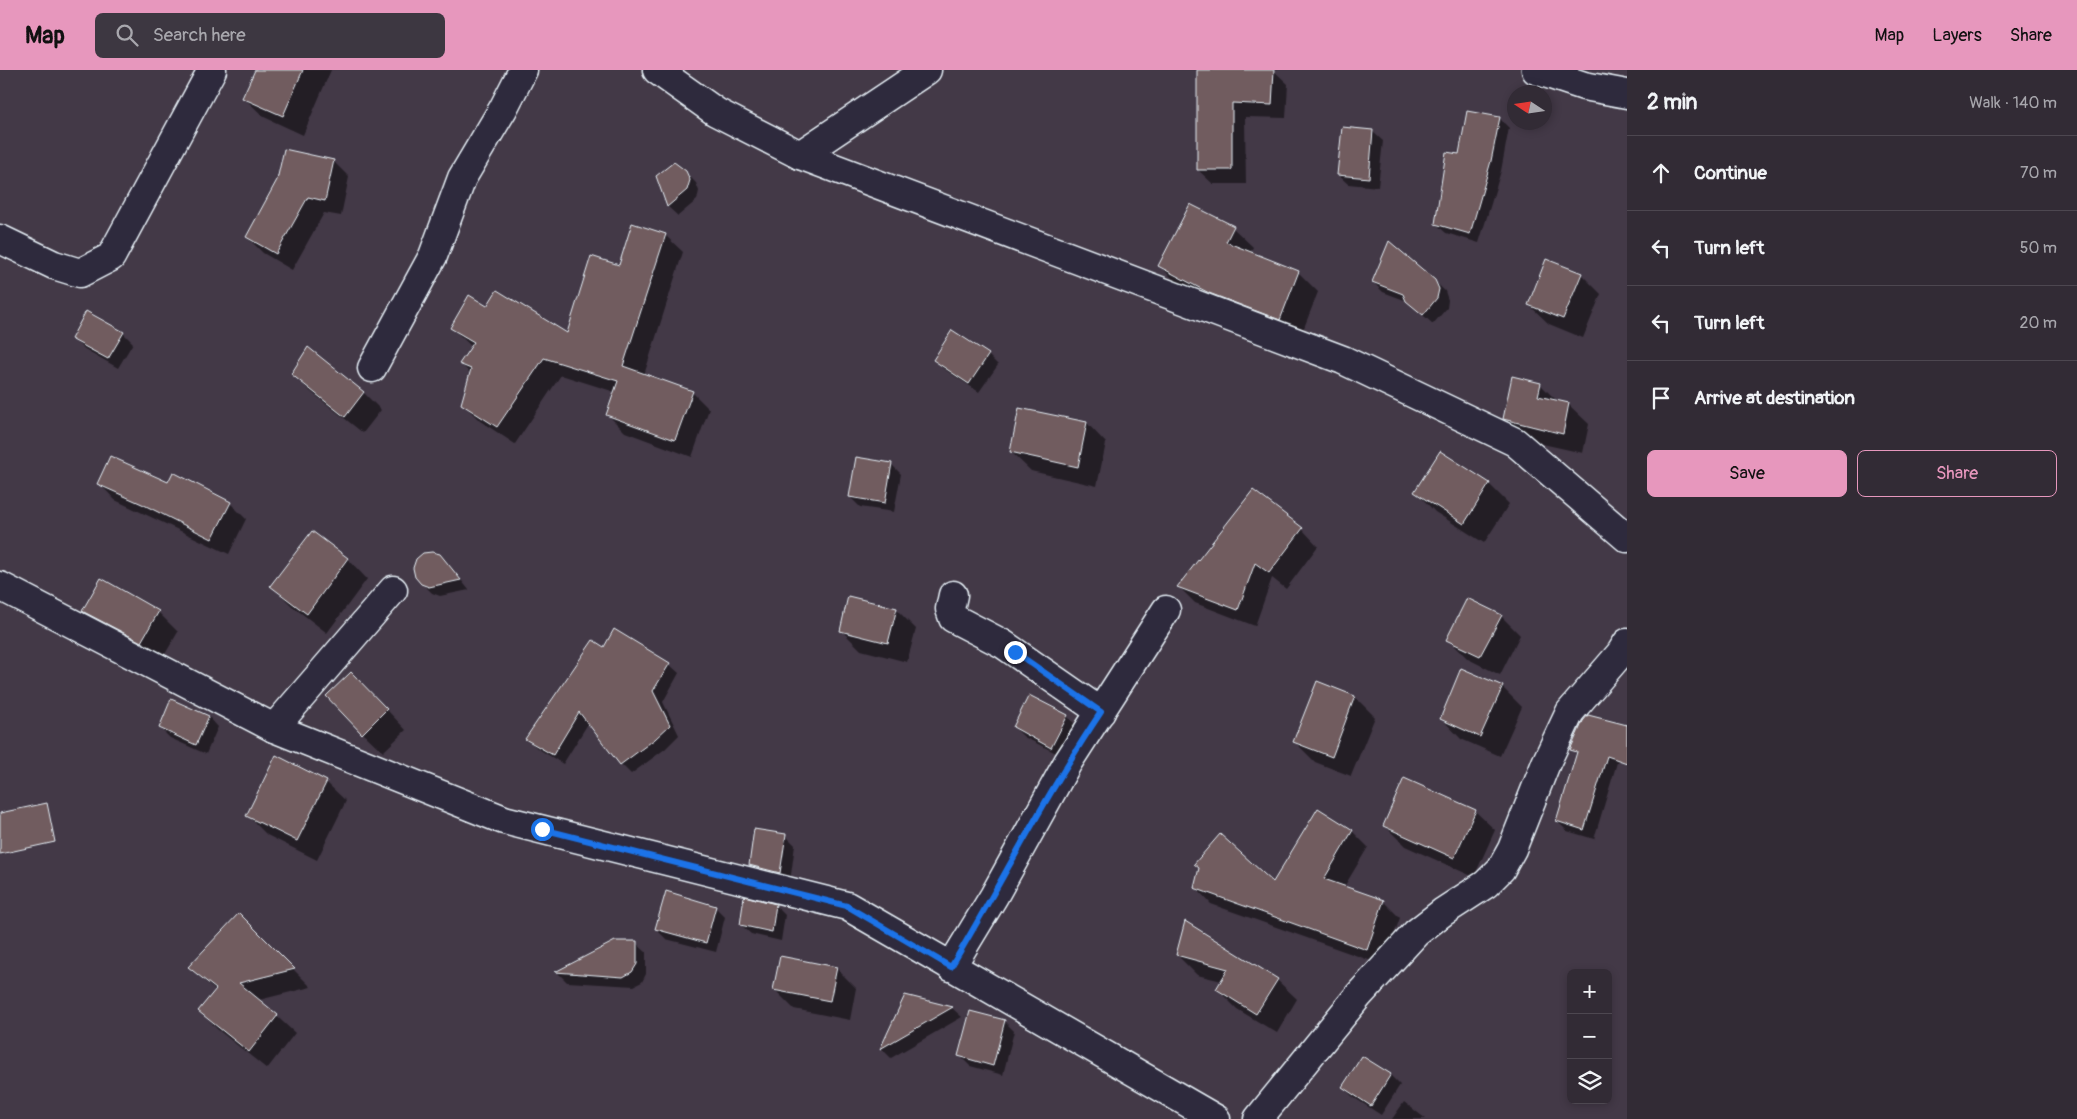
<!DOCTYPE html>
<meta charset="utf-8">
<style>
body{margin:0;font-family:Pangolin,sans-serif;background:#3d3741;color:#f1f3f6}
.controls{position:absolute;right:15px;bottom:15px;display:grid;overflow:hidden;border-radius:8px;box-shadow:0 2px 8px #0003}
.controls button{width:45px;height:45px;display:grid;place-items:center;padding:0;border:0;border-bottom:1px solid #4d4750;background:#322b35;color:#f1f3f6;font:25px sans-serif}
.compass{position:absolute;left:1507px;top:15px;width:45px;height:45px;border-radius:50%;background:#322b35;box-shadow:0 2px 8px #0003;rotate:282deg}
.stop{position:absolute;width:15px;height:15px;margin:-11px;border:4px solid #1a73e8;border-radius:50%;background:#fff}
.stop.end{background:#1a73e8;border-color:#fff;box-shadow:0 1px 5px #0008}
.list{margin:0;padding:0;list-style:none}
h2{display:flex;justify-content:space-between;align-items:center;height:65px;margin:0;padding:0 20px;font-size:21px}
h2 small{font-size:16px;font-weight:400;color:#a8a7ad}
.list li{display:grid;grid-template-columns:32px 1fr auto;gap:15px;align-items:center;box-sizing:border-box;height:75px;padding:0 20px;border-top:1px solid #4d4750}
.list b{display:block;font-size:19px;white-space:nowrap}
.list em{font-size:16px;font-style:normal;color:#a8a7ad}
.actions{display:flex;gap:10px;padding:15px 20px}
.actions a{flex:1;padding:11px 0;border:1px solid #e797bd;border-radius:8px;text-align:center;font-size:18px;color:#e797bd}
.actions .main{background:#e797bd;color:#111}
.icon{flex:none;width:28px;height:28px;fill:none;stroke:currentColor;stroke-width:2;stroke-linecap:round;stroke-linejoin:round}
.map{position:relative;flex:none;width:1627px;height:1049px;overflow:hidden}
header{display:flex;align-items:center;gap:30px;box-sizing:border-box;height:70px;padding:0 25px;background:#e797bd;color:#111}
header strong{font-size:24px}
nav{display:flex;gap:28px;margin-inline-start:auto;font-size:18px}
.search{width:350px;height:45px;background:#3d3741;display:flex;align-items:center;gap:12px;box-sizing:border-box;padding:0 18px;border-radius:8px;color:#a8a7ad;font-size:19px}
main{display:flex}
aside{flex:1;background:#322b35}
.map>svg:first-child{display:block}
.shadow{fill:#0007}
.building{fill:#715c5e;stroke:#e8f1f8}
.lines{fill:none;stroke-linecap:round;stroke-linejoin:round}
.street-casing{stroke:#e8f1f8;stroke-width:31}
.street{stroke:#2f2a3d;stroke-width:28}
.route{stroke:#1a73e8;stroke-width:6}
</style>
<header>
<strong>Map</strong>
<div class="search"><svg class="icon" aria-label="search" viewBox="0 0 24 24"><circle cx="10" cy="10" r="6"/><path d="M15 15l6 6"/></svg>Search here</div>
<nav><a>Map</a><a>Layers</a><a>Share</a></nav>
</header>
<main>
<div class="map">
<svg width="1627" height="1049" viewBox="0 0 1627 1049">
<rect width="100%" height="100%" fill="#433947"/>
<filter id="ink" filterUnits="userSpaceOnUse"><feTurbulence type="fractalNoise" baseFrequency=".02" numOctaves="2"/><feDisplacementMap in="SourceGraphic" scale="10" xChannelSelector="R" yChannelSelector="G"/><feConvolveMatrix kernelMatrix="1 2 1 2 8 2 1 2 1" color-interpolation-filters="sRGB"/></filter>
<g filter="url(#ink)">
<!-- shadow -->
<g class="shadow">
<polygon points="254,0 331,0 303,65 264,47 244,28 256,2"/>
<polygon points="1198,0 1273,0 1288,14 1286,48 1245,47 1246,114 1213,114 1198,100"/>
<polygon points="1499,48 1509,58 1501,101 1479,173 1446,163 1436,154 1460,85"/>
<polygon points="1373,62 1383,71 1378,117 1348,114 1338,105"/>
<polygon points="333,91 349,107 341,146 324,143 292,200 263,183 247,167"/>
<polygon points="685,102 696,113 699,121 697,130 678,146 668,137 658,107"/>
<polygon points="1233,158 1253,177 1250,183 1298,202 1318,222 1300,268 1180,216 1160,196"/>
<polygon points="665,165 683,182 644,305 692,322 709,339 692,387 625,362 607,344 615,322 561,305 515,374 480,351 462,333 471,304 461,294 472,277 452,258 488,238 568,265 620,196"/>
<polygon points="1581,204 1601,224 1583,268 1549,254 1529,235"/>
<polygon points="1434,211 1445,221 1448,230 1447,238 1433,254 1407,231 1383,222 1373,212"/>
<polygon points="123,263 133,273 118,298 83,278 73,269"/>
<polygon points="309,279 364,323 381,340 363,363 310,321 293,304"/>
<polygon points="988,285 998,295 979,322 944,299 934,289"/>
<polygon points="1540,314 1558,332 1569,335 1589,354 1583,383 1529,371 1506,349"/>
<polygon points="1087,353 1106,373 1097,416 1031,401 1011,382"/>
<polygon points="891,394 901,404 894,442 860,437 850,427"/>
<polygon points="99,413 169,414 230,433 246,449 229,484 115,430"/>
<polygon points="1489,414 1509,434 1484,473 1435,442 1416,422"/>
<polygon points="1302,459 1318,476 1286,519 1272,508 1255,556 1195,533 1179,517"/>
<polygon points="312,463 348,489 367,509 327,563 292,536 272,516"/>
<polygon points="440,486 450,496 469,520 440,526 432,523 422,513"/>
<polygon points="896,539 916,559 907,592 861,580 841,560"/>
<polygon points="84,541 158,542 178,562 161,591 104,561"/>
<polygon points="1500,545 1520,565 1500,605 1468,589 1448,569"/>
<polygon points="605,579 669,594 679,603 663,632 679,665 665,679 631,704 621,694 589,652 563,694 537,678 527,669"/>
<polygon points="1318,613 1355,627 1375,647 1351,706 1315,692 1295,672"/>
<polygon points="1502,617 1522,637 1500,686 1461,669 1442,649"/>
<polygon points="371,623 406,660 383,682 363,663"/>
<polygon points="172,631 209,647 218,657 206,684 170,668 160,658"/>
<polygon points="1067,646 1077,656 1062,686 1024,667 1014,657"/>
<polygon points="1586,659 1622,676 1594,769 1567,761 1557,751"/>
<polygon points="326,712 346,731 317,790 267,765 248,746"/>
<polygon points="1475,741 1495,760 1474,807 1405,776 1385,756"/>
<polygon points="1352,761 1368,777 1344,817 1384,832 1400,848 1383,895 1211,834 1195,817 1274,813"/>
<polygon points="785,765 795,775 790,812 760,805 750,795"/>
<polygon points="775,835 785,845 781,871 751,864 741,855"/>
<polygon points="715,837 725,847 716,882 666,869 656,859"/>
<polygon points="239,845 311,917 259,930 295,963 267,999 217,959 200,941 216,921 189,897"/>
<polygon points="615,873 636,873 646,882 646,904 642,912 634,916 567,912 558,903"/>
<polygon points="1177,885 1277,910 1297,929 1277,963 1237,939 1217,919 1222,911 1197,905"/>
<polygon points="836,898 856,918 850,950 794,939 774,919"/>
<polygon points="906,926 952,938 962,947 891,988 882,979"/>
<polygon points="1004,951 1014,961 1003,1005 970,996 960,986"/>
<polygon points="1390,1005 1400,1015 1381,1045 1353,1027 1343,1017"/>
<polygon points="1404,1032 1426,1049 1392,1049"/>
</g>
<!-- building -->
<g class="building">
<polygon points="255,0 303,0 283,46 242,28"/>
<polygon points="1197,0 1274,0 1272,35 1232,33 1232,100 1197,100"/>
<polygon points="1467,41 1500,47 1491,91 1470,164 1435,154 1446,82 1459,84"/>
<polygon points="1342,57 1373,60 1369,108 1337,105"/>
<polygon points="284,79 334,90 325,131 308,127 276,184 246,167 277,110"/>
<polygon points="674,92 686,101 690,110 687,120 667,137 656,106"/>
<polygon points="1190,134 1234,156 1226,172 1299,201 1280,250 1209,223 1158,196"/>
<polygon points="632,153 666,164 623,296 693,321 675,370 606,345 618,311 544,288 497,357 461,334 471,299 459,294 474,272 450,258 469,225 487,236 497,220 567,263 591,186 619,195"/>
<polygon points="1389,171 1435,210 1439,219 1437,228 1423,245 1406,231 1403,224 1372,212"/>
<polygon points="1546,189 1582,203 1563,249 1528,235"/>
<polygon points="86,241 124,262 108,289 71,269"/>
<polygon points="952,260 989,284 969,314 933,290"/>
<polygon points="308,277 364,322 345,347 291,304"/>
<polygon points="1512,306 1541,313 1538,326 1569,333 1563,364 1503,349"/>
<polygon points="1019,338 1087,352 1078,397 1010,382"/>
<polygon points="1440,381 1490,413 1464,454 1414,422"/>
<polygon points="110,386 168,412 173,402 231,432 212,469 142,434 97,414"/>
<polygon points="856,387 892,393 885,433 849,427"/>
<polygon points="1253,420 1303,458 1269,503 1255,493 1238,540 1177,517"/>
<polygon points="312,461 348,488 307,544 270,516"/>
<polygon points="432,482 440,484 461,510 429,517 421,514 415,507 413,498 416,489 423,483"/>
<polygon points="101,508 159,541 141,572 82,541"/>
<polygon points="848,526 897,538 888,573 840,561"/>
<polygon points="1467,528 1502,545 1480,586 1446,570"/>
<polygon points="614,559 670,593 653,621 670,655 655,669 620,695 579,642 553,685 525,669 593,570 604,577"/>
<polygon points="1461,598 1503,616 1480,667 1440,649"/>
<polygon points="351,602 387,639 362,664 326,626"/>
<polygon points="1317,611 1355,626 1332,687 1293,672"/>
<polygon points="1029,625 1068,645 1051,678 1013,657"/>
<polygon points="171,629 209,646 196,675 159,658"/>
<polygon points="1588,645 1627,655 1627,693 1607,686 1584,760 1556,751 1577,682 1570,680 1583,651"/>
<polygon points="276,685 327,711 297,771 246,746"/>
<polygon points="1404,708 1476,740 1454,788 1383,756"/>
<polygon points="47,733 55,772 0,784 0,743"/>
<polygon points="1318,738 1353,760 1324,809 1384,830 1367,880 1194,818 1199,798 1194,794 1220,764 1273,812"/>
<polygon points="754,759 786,764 780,803 749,795"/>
<polygon points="666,821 716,836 706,873 655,859"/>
<polygon points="744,826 776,834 772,862 740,855"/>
<polygon points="239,843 295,899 239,913 278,945 249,982 198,941 216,919 188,897"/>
<polygon points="1185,851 1278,909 1256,944 1216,919 1228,899 1176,885"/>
<polygon points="615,871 637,871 637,894 632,902 623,907 555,902"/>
<polygon points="780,886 837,897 830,931 773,920"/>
<polygon points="905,925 953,937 880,979"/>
<polygon points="970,941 1005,950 993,996 958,986"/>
<polygon points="1362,986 1391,1004 1371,1036 1342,1017"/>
</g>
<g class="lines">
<defs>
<g id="street">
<polyline points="657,0 716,42 800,85 1343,290 1515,372 1627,468"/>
<polyline points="1536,0 1584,16 1627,24"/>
<polyline points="800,85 927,0"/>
<polyline points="0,169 54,195 80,203 111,187 212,0"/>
<polyline points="372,298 433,186 462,108 503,39 523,0"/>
<polyline points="0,516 274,658 504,750 847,836 1216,1049"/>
<polyline points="953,525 950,539 953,548 1003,574 1101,642"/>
<polyline points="274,658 393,520"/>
<polyline points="951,897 994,826 1068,692 1166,540"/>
<polyline points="1258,1049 1359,925 1416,863 1443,842 1486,814 1501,799 1512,779 1546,693 1570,642 1620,584 1627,573"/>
</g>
</defs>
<!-- street casing -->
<use href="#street" class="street-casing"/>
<!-- street -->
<use href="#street" class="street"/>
</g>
</g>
<g class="lines" filter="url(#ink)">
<!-- route -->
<path class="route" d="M542,759L847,836L951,897C1002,812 1046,724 1101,642L1015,582"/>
</g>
</svg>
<div class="controls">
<button>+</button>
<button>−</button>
<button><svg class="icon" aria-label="layers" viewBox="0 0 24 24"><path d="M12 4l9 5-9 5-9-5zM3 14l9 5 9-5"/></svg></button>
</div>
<svg class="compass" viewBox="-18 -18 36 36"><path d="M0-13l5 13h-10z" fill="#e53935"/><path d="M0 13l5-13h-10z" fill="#a8a7ad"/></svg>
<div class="stop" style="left:542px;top:759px"></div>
<div class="stop end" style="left:1015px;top:582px"></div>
</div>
<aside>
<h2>2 min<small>Walk · 140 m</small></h2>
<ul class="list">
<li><svg class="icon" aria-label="ahead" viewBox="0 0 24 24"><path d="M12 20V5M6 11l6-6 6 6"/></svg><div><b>Continue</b></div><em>70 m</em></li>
<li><svg class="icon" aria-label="left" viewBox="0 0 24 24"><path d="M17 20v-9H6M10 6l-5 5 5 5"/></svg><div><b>Turn left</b></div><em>50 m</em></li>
<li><svg class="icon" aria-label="left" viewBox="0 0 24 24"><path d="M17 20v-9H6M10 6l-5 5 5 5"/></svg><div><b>Turn left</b></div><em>20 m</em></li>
<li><svg class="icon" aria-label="arrive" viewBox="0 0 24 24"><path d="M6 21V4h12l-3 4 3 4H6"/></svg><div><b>Arrive at destination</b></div></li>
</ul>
<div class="actions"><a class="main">Save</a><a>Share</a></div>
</aside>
</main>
